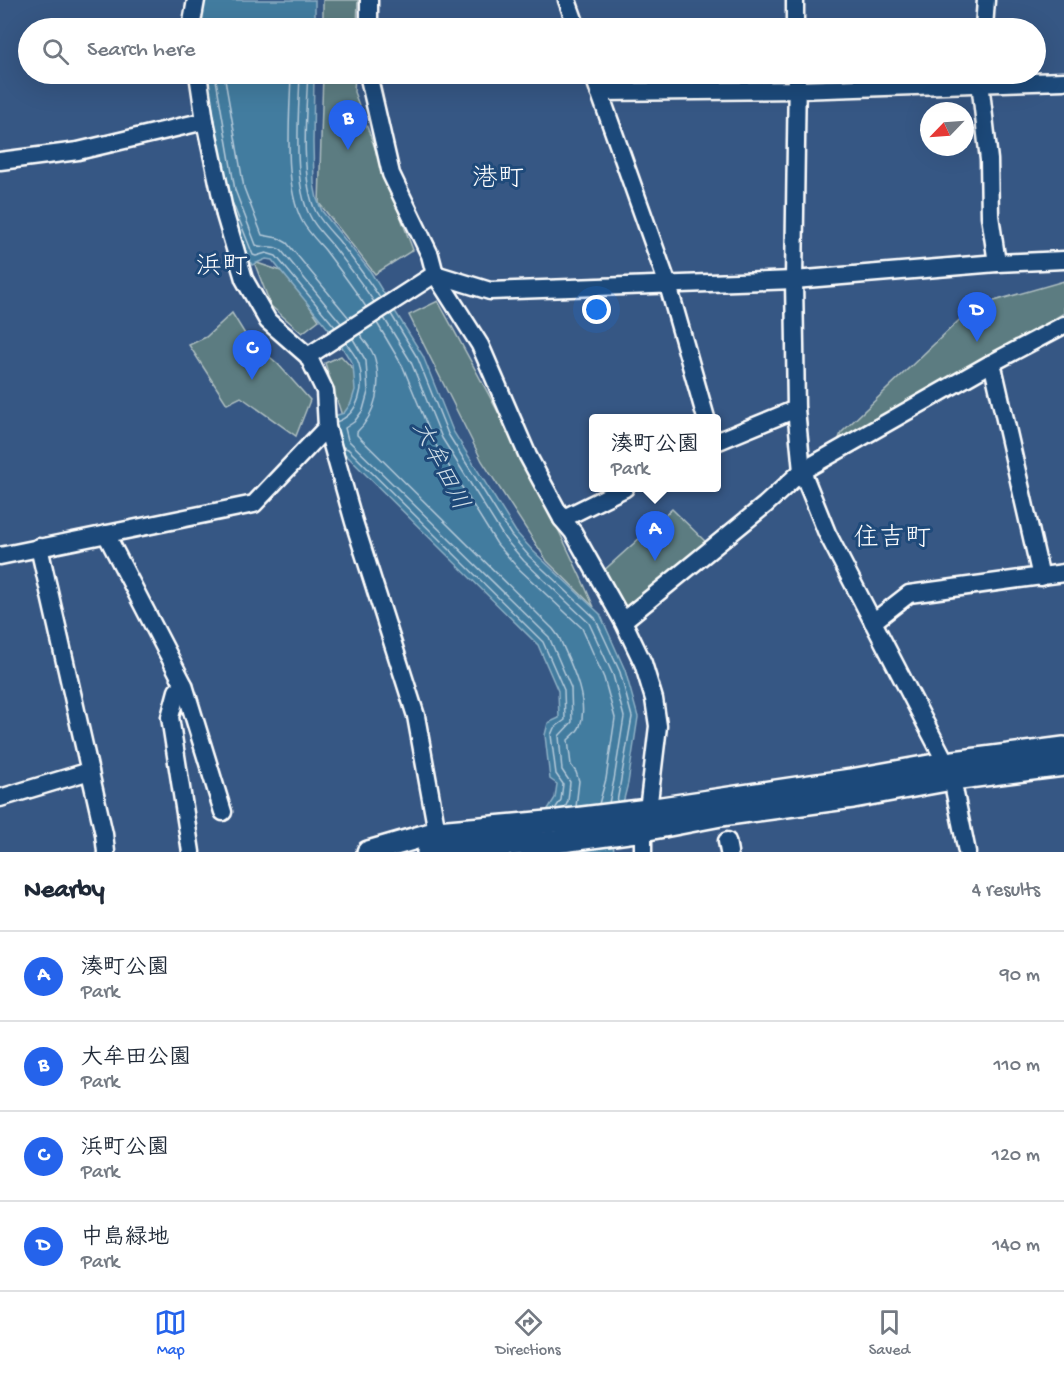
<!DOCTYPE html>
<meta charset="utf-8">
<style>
body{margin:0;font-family:"Gochi Hand","Klee One",sans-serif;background:#f2f2f3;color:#1f2937}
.compass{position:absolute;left:920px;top:102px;width:54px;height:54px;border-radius:50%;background:#fff;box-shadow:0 6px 24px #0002;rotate:245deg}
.you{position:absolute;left:597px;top:310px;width:21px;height:21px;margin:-15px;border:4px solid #fff;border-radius:50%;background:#1a73e8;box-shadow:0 0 0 9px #1a73e833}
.badge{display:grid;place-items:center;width:39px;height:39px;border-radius:50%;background:#2563eb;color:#fff;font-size:20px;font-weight:700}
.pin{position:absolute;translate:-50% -50px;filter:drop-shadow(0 2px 3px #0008)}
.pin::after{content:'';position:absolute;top:32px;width:21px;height:18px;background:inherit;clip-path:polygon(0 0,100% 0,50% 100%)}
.popup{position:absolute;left:589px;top:414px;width:132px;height:78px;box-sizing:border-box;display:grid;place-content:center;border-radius:6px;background:#fff;filter:drop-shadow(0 2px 4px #0005);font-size:20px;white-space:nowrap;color:#747a83}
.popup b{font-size:22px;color:#1f2937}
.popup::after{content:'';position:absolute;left:50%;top:100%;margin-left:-12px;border:12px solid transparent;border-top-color:#fff}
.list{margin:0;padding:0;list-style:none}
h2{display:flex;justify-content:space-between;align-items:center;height:78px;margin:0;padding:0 24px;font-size:26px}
h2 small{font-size:20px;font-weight:400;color:#747a83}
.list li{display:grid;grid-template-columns:39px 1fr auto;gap:18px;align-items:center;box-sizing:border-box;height:90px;padding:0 24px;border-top:2px solid #e0e1e3}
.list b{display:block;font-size:22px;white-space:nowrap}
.list p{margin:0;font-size:20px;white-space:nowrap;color:#747a83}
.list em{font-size:20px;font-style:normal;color:#747a83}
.icon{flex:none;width:33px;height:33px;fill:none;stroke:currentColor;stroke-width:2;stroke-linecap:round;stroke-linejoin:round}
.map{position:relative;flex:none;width:1064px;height:852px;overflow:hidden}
.search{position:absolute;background:#fff;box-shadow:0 6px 24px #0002;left:18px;right:18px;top:18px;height:66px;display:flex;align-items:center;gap:15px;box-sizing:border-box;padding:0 21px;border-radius:33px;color:#747a83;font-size:22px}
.sheet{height:438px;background:#fff}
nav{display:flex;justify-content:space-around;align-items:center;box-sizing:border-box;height:84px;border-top:2px solid #e0e1e3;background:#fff;font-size:16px;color:#747a83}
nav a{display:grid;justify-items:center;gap:3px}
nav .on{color:#2563eb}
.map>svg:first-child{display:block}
.green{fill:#5c7c81;stroke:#aebec0;stroke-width:1.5}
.water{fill:#437b9f;stroke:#8eb0c5;stroke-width:1.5}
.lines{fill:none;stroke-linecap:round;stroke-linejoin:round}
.shore{stroke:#b4cad9;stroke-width:1.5}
.minor-casing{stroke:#fff;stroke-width:21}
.tertiary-casing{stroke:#fff;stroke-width:26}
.minor{stroke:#1f4a7a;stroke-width:16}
.tertiary{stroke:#1f4a7a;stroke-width:21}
.labels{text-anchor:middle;stroke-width:6;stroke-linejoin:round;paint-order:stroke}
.water-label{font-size:24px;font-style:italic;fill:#d0dee7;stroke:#1f4a7a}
.quarter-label{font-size:26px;fill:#fff;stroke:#1f4a7a}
</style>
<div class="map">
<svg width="1064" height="852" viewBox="0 0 1064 852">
<rect width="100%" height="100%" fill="#365784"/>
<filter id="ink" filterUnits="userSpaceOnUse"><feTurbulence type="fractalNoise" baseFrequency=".0167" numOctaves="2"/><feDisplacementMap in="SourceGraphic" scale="12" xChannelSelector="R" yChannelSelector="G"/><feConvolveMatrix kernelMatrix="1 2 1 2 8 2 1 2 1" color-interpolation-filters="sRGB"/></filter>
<g filter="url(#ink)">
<!-- green -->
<g class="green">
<polygon points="323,0 358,0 357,28 323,28"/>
<polygon points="323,74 355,74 354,92 413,250 375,274 319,203"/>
<polygon points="254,262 287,273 319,320 302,333 271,306"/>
<polygon points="1064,281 1064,313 833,454 841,433 973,307"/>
<path d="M438,301C493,402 548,502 594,607L547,561L482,461L409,315Z"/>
<polygon points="232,313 248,339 277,363 310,400 296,436 241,397 227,404 189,345 206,337"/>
<polygon points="341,356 356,372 357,400 343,419 325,363"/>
<polygon points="672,509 712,548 623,621 600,574"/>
</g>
<!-- water -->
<g class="water">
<polygon points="194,0 315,0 315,28 195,28"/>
<path d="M201,74H314L313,143L314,184L317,199L322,211L370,271L423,356L453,431L516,532L533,551L600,614L625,670L638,717L628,783L613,843L614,852H521L555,798L557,784L550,779L545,735L548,723L559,718L558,691L538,645L344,453H336L327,418L344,413L351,403L355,390L353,365L339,342L272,260L266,259L252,265C218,210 212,136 201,74Z"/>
</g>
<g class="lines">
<!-- shore -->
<g class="shore">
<path d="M215,74L235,190L256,245C263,249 271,244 281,250L341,323"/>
<polyline points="224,74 244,188 262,235 278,238 287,243 349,318"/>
<path d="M291,74C290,114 283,185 302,221C308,232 317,241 325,250C339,269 353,287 366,307"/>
<path d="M300,74C299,111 292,183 310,216C315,227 325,236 333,246C347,264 361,282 374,302"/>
<path d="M308,74C306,109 300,181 316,212C322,223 331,232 339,241C353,260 367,278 380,298"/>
<polyline points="233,204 253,255 256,256 266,253 276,256 335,327"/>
<polyline points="391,314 418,359 448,434 511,535 529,556 595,618 620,672 632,717 617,802"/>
<polyline points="384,318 411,362 442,438 505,539 524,561 589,623 613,675 624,717 614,780 609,803"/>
<polyline points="377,323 403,367 434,442 497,544 518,568 582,628 604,678 615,718 606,779 599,804"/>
<path d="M360,334C365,342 373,350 375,359C382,384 376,414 357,432V435L553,629L559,637C569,660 590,700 580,726C578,732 572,736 568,740L571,765L576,772L579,781L576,807"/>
<polyline points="353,339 366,361 368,392 363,410 354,422 345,428 348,440 549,637 571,688 572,722 559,736 562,770 570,782 568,801 565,808"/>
<path d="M336,422C360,414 365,386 359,364C357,357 350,349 346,343"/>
<polyline points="343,447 348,449 543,642 564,690 565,720 554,728 551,735 556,774 563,784 561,800 555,809"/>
</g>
<defs>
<g id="minor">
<polyline points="567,0 577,28"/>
<polyline points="795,0 795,28"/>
<polyline points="191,28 196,0"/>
<polyline points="369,28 369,0"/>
<polyline points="984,28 986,0"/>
<polyline points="198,74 205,121 225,215 244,279 268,321 308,356 325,391 327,427 354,522 416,716 437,832"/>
<polyline points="368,74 391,174 430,255 435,274 480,345 528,456 562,519 573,532 623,621 643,663 654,699 658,726 648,810 643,830 643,852"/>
<polyline points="593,74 668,285 706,418"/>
<polyline points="797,74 794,280 796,409 802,471 827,533 946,763 952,779 967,852"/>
<polyline points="980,74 980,82 989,160 990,216 997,263"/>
<polyline points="599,92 797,90 1064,81"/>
<polyline points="0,161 78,151 205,121"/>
<polyline points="308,356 435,274 490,291 794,280 997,263 1064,260"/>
<polyline points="990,364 994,371 1041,577"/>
<polyline points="716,442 796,409"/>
<polyline points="562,519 625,488"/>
<polyline points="106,534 184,685 223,812"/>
<polyline points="39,547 104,834 106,852"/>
<polyline points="0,556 254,504 327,427"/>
<polyline points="623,621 765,505 802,471 990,364 1064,325"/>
<polyline points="873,622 909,594 1064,573"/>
<polyline points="184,685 177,691 170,717 191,852"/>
<polyline points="0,798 90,771"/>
<polyline points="727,841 729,852"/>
</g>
<g id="tertiary">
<polyline points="368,852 437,832 558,821 648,810 851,780 946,763 1064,748"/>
<polyline points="428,852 440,849 555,842 643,830 721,815 853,797 952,779 1064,765"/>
</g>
</defs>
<!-- minor casing -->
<use href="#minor" class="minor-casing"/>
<!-- tertiary casing -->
<use href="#tertiary" class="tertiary-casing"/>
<!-- minor -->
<use href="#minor" class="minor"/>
<!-- tertiary -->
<use href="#tertiary" class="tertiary"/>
</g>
</g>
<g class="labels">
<!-- water labels -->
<g class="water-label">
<text transform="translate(442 465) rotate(63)" y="8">大牟田川</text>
</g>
<!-- quarter labels -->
<g class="quarter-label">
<text x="498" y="185">港町</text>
<text x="222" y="273">浜町</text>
<text x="892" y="545">住吉町</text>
</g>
</g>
</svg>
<svg class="compass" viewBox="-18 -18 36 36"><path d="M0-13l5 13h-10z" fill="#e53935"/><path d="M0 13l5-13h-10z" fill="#747a83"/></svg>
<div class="you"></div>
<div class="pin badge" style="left:655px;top:561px">A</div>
<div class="popup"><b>湊町公園</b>Park</div>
<div class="pin badge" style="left:348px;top:150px">B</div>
<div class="pin badge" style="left:252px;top:380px">C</div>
<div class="pin badge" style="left:977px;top:342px">D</div>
<div class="search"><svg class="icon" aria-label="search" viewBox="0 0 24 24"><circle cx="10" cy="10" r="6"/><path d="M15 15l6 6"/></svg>Search here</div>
</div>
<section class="sheet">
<h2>Nearby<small>4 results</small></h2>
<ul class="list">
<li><span class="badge">A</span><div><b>湊町公園</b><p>Park</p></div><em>90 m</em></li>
<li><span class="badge">B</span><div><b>大牟田公園</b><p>Park</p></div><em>110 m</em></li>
<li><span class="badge">C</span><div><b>浜町公園</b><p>Park</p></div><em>120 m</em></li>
<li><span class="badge">D</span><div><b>中島緑地</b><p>Park</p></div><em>140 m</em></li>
</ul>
</section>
<nav>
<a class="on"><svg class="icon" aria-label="map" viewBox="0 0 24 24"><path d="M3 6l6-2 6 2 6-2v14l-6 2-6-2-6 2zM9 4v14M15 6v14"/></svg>Map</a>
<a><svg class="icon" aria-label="directions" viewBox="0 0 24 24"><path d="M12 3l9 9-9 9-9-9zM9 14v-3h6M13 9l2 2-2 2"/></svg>Directions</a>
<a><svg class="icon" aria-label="saved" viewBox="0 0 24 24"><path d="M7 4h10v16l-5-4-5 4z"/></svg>Saved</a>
</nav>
